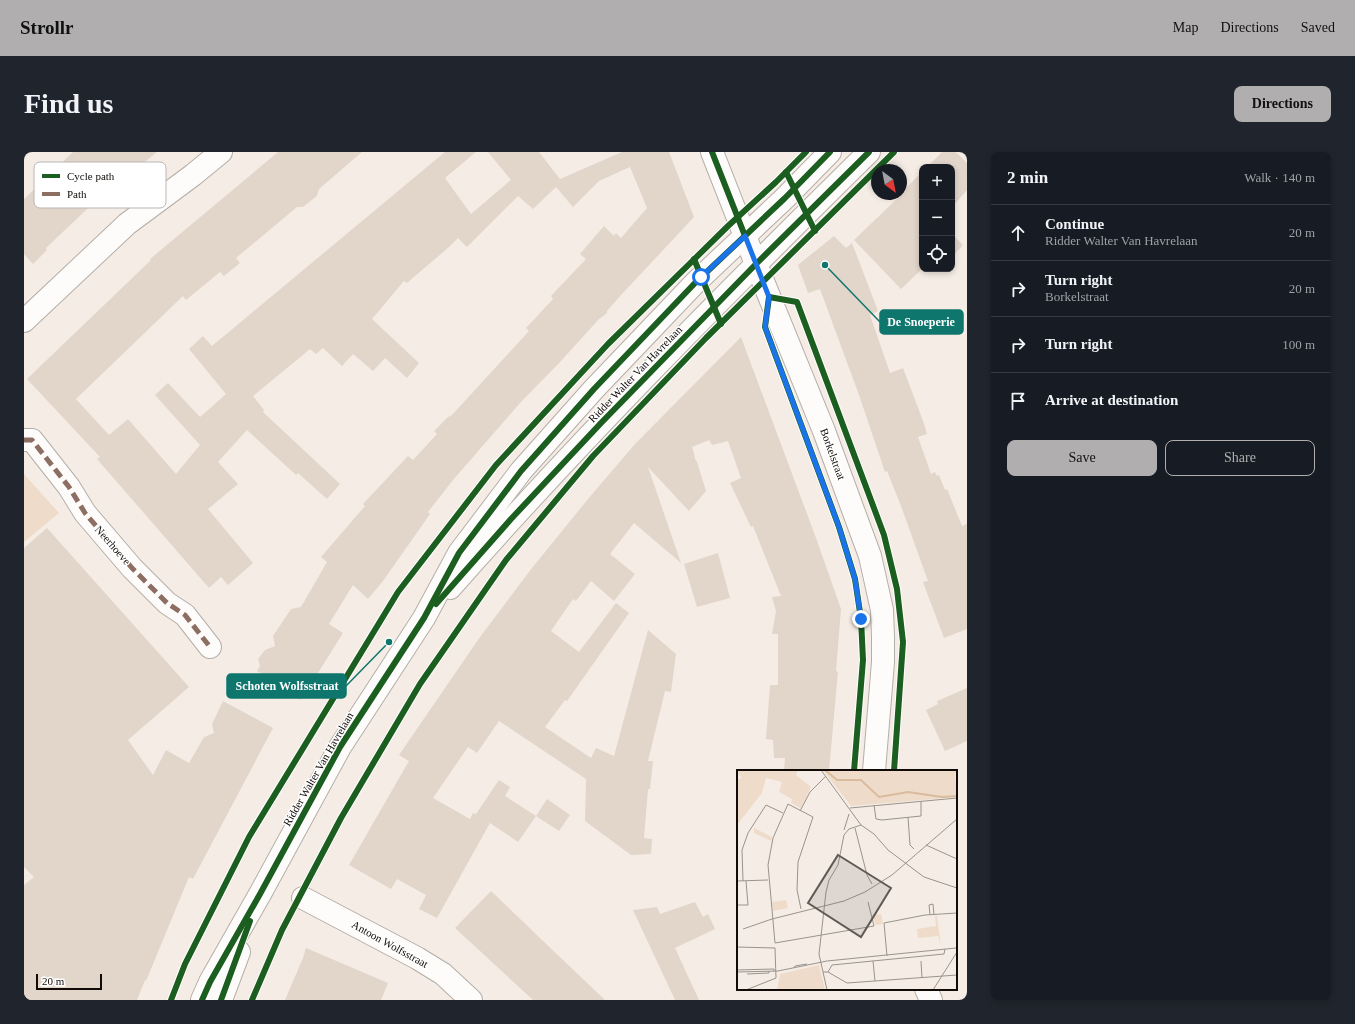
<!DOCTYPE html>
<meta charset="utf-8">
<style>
body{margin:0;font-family:Georgia,serif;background:#20242c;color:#f1f3f6}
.controls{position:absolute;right:12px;top:12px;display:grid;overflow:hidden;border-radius:8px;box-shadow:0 2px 6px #0003}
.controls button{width:36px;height:36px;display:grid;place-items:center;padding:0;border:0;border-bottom:1px solid #363941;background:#171b24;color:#f1f3f6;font:20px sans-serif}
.compass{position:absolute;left:847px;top:12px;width:36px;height:36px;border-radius:50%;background:#171b24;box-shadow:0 2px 6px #0003;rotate:148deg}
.scale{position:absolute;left:12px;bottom:10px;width:66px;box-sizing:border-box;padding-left:4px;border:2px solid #100b07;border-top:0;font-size:11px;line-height:14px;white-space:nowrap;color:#100b07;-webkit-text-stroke:3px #fff;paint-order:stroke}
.stop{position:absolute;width:12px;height:12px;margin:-9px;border:3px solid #1a73e8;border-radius:50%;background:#fff}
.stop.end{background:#1a73e8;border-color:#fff;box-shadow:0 1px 4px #0008}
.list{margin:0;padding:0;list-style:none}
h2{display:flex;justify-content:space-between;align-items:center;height:52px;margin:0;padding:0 16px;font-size:17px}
h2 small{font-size:13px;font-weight:400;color:#9ea1a6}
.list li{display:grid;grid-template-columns:26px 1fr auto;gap:12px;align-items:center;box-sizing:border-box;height:56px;padding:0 16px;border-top:1px solid #363941}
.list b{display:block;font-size:15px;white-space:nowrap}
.list p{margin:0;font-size:13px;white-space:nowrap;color:#9ea1a6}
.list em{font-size:13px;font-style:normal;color:#9ea1a6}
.actions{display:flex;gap:8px;padding:12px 16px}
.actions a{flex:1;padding:9px 0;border:1px solid #b0aeae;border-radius:8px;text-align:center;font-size:14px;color:#b0aeae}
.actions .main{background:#b0aeae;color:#111}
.icon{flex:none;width:22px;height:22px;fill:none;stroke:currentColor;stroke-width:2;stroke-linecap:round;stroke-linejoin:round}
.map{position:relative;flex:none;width:943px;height:848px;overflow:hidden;border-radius:8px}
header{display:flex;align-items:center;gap:24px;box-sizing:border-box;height:56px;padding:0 20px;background:#b0aeae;color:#111}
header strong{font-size:19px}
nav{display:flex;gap:22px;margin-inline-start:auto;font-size:14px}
.intro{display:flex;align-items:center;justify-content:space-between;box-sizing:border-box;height:96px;padding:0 24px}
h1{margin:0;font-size:28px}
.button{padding:10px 18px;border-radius:8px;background:#b0aeae;color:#111;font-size:14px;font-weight:700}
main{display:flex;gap:24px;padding:0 24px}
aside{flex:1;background:#171b24;border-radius:8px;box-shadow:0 2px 6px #0003}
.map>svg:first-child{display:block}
.green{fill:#eedbc9}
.building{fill:#e2d5ca}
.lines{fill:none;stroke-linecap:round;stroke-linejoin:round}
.minor-casing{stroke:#b4aea8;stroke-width:24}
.tertiary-casing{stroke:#b4aea8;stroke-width:24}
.secondary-casing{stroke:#b4aea8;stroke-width:24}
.minor{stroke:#fefcfb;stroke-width:22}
.tertiary{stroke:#fefcfb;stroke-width:22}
.secondary{stroke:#fefcfb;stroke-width:22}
.quiet{stroke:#8d6e63;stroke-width:5;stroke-dasharray:10 5;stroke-linecap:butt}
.cycleway-casing{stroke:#fff;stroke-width:8}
.cycleway{stroke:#1b5e20;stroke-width:6}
.route{stroke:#1a73e8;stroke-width:5}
.labels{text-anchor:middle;stroke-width:3;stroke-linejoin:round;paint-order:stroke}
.street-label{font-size:11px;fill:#100b07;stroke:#fff}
.inset-river{fill:none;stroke:#dbbb9e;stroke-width:2}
.inset-road{fill:none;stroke:#99938c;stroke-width:1}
.view{fill:#605a55;fill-opacity:0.15;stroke:#605a55;stroke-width:2}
.inset-edge{fill:none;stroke:#100b07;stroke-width:2}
.key{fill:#fff;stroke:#b7b6b5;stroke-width:1}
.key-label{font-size:11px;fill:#100b07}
.leader{fill:none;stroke:#0f766e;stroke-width:1.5}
.callout-dot{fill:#0f766e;stroke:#fff;stroke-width:1.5}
.callout{fill:#0f766e;stroke:#0f766e;stroke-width:1.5}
.callout-label{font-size:12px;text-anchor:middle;font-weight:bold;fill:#fff}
</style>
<header>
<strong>Strollr</strong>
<nav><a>Map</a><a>Directions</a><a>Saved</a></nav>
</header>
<div class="intro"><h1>Find us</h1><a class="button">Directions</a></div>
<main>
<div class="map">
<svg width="943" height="848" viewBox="0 0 943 848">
<rect width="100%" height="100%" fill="#f5ede5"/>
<!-- green -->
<polygon class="green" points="0,322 35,361 0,390"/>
<!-- building -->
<g class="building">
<polygon points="49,0 133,0 80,43 79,42 22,96 23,98 9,112 0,102 0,47"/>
<polygon points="254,0 338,0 295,37 293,44 279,55 273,55 212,106 216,111 200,124 196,120 162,148 159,144 52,247 85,283 104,267 152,322 176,293 131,243 144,231 176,265 202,242 165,197 179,184 188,194 421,0 452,0 421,26 447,62 487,28 464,0 515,0 536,27 598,0 645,0 670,65 598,142 583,159 583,161 578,165 575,167 537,209 496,251 429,328 404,360 406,362 359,429 344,447 329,433 305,472 319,481 277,548 233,519 236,514 234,507 241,498 251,494 249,484 267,457 277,455 303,410 297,405 341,354 339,352 384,304 389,308 413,282 410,279 424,265 428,263 505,179 502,176 529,147 527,144 562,107 556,102 580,74 590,84 592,81 597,86 623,56 606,15 575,29 549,55 532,35 509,57 494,44 443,95 434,86 425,95 383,131 380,129 348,167 395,211 383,226 361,206 349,219 329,202 318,214 299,196 292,202 286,197 229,244 240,258 239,260 316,332 303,347 274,321 272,323 223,278 194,310 214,332 184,357 229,411 204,433 197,425 185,436 73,307 76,305 3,227 127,108 126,107"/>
<polygon points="918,0 932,0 943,11 943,38 928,55 928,15 903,15"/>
<polygon points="898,20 898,117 877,137 830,88 878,42 877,41"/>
<polygon points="928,82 939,93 928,105"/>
<polygon points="810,84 822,96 828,91 854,159 846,163 866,221 879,216 899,269 903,282 894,285 907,322 911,320 913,324 915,323 921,338 923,337 938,374 943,372 943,477 920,486 899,430 904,429 877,354 863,319 861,320 835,243 796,137 784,141 774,113"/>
<polygon points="717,185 792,386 817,457 812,519 814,520 805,619 760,619 761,606 750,606 749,588 742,587 746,533 754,533 754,482 748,482 752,459 748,445 757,444 729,374 727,375 706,331 717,326 704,289 688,293 685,288 668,295 671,305 670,305 673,310 682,339 665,359 624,315 657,411 610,371 586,402 611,422 590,449 567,429 552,449 549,447 527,479 555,500 592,451 605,461 543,549 541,548 521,575 567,606 572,596 590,604 624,478 652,502 647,540 641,539 624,609 629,609 626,637 624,637 620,686 628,687 627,702 607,703 561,669 562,627 475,569 453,601 444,595 409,646 446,667 449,661 452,662 475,628 486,635 481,644 512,664 494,690 466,671 413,766 395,757 402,743 373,727 367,737 325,713 385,609 375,603 456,485 508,416 564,347 611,292"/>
<polygon points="23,376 165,535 104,588 129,623 142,598 165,611 180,585 190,581 188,572 199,549 249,576 169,727 165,725 122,829 121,828 113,848 0,848 0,733 10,725 0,715 0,396"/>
<polygon points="694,401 706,446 673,455 660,412"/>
<polygon points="943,536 943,589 921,599 902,558 914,552 913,549"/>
<polygon points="523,647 546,663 535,679 512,664"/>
<polygon points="467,739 517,787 581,848 509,848 431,776"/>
<polygon points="671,750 679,765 684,762 691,777 651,796 675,848 651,848 609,758 633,755 636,762"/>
<polygon points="282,796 364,831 357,848 261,848 279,806"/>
</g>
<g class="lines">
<defs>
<g id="minor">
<polyline points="0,169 103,72 169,23 197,0"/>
<polyline points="0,288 8,288 45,335 61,361 108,416 143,451 161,463 186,495"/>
<polyline points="279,746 393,806 419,822 447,848"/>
</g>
<g id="tertiary">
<polyline points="688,0 732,112 800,279 846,404 858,458 859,485 859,510 850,619"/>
<polyline points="902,837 907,848"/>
</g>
<g id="secondary">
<path d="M426,436C559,285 701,142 845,0"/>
<polyline points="178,848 186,830 236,742 316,595 400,466 435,401 497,319 570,237 671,131 761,46 806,0"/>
<polyline points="197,848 215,800"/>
</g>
</defs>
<!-- minor casing -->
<use href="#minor" class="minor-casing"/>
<!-- tertiary casing -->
<use href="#tertiary" class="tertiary-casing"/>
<!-- secondary casing -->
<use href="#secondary" class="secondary-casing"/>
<!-- minor -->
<use href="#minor" class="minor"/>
<!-- tertiary -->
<use href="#tertiary" class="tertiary"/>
<!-- secondary -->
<use href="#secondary" class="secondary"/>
<!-- quiet -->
<polyline class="quiet" points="0,288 8,288 45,335 61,361 108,416 143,451 161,463 186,495"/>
<defs>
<g id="cycleway">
<polyline points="688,0 721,84"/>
<polyline points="762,20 791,79"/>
<polyline points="670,107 697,172"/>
<polyline points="745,145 773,150 860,383 873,437 879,490 870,619"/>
<polyline points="745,145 741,175 815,375 831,427 837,467 839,508 830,619"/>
<polyline points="412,452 487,367 577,271 732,112 845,0"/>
<polyline points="147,848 161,812 225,685 374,440 472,313 584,192 704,74 752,30 782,0"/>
<polyline points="178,848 186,830 236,742 316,595 400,466 435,401 497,319 570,237 671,131 761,46 806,0"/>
<polyline points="197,848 226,769"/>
<polyline points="228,848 258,778 317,666 396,532 482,408 569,304 682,186 870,0"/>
</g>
</defs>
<!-- cycleway casing -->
<use href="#cycleway" class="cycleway-casing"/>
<!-- cycleway -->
<use href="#cycleway" class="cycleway"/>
</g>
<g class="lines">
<!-- route -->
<polyline class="route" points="677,125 721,84 745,145 741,175 815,375 831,427 837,467"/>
</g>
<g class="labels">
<!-- street labels -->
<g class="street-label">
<text transform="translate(611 222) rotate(-46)" y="4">Ridder Walter Van Havrelaan</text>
<text transform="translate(809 302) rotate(70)" y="4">Borkelstraat</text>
<text transform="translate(89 393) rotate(49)" y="4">Neerhoeve</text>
<text transform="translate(294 617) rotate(-60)" y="4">Ridder Walter Van Havrelaan</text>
<text transform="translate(366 792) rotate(29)" y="4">Antoon Wolfsstraat</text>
</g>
</g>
<!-- overview -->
<g transform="translate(713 618)">
<rect width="220" height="220" fill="#f5ede5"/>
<path d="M2,0H61L59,5L74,17L64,38L54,33L55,29L42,22L45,12L29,8L25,23L0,55V9L5,8L1,4ZM86,0H220L218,5L220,27L114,36ZM17,58L35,67L34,71L17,63ZM49,130L51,138L36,141L35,132ZM144,144L146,154L139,155L135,145ZM198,146H200L204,177L201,166L181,168L180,159L199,156ZM82,195L88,220H40L43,204Z" fill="#eedbc9"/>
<path class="inset-river" d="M88,0L100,10H124L142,27L171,22L205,27L220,26"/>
<path class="inset-road" d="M84,0L124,55L137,64L151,80L187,107L220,118M137,35L139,49L145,50L184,46V31M113,38L220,28M63,41L73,22L89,6M171,47L173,75L177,79M118,58L130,105L135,114M107,60L112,44M189,75L220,89M0,111L31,110M6,111L5,80L11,63L29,35L46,43M0,135H11L9,111M64,139L60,120L61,92L76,47L51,34L36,68L31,95L38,173L137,156L131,132M193,145L192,135L196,134L197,145M6,159L35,149L107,131L128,122L155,105L220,49M0,177L38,178L39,208L9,220M150,186L147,153L188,145L220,143M136,191L138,211M184,191L185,208M57,198L58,196L70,194M0,200L37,199V201M0,202L41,201L90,191L219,178M86,202H91L110,213L220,205M91,202L95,195L207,184L208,179M10,204L32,203V201M90,220L82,184L89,122L92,110L101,95L107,65L112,59L124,55M196,220L220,182"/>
<path class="view" d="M101,85L154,118L124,167L71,133Z"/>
<rect width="220" height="220" class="inset-edge"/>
</g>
<!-- legend -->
<rect x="10" y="10" width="132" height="46" rx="6" class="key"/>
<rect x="18" y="22" width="18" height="4" fill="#1b5e20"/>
<rect x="18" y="40" width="18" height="4" fill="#8d6e63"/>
<g class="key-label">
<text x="43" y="28">Cycle path</text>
<text x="43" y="46">Path</text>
</g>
<!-- callouts -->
<path class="leader" d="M801 113L856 170M365 490L322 534"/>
<g class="callout-dot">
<circle cx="801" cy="113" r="4"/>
<circle cx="365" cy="490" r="4"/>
</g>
<g class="callout">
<rect x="856" y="158" width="83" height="24" rx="4"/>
<rect x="203" y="522" width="119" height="24" rx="4"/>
</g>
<g class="callout-label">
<text x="897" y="174">De Snoeperie</text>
<text x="263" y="538">Schoten Wolfsstraat</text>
</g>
</svg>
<div class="controls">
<button>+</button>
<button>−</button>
<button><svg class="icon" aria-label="locate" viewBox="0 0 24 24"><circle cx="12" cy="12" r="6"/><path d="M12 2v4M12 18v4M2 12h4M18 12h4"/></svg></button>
</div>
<svg class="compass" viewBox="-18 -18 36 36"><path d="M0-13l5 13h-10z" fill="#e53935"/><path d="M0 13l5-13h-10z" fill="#9ea1a6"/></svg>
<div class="scale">20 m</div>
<div class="stop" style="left:677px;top:125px"></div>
<div class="stop end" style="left:837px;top:467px"></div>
</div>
<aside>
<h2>2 min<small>Walk · 140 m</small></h2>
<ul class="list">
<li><svg class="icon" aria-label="ahead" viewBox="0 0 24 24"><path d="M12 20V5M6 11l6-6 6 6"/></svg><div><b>Continue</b><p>Ridder Walter Van Havrelaan</p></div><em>20 m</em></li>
<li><svg class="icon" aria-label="right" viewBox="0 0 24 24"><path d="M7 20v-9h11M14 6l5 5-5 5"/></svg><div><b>Turn right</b><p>Borkelstraat</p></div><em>20 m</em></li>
<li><svg class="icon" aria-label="right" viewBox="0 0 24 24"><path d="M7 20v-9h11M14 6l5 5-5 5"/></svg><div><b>Turn right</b></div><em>100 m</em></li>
<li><svg class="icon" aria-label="arrive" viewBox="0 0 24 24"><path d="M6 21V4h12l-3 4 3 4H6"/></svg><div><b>Arrive at destination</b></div></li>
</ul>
<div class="actions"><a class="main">Save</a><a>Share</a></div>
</aside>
</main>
